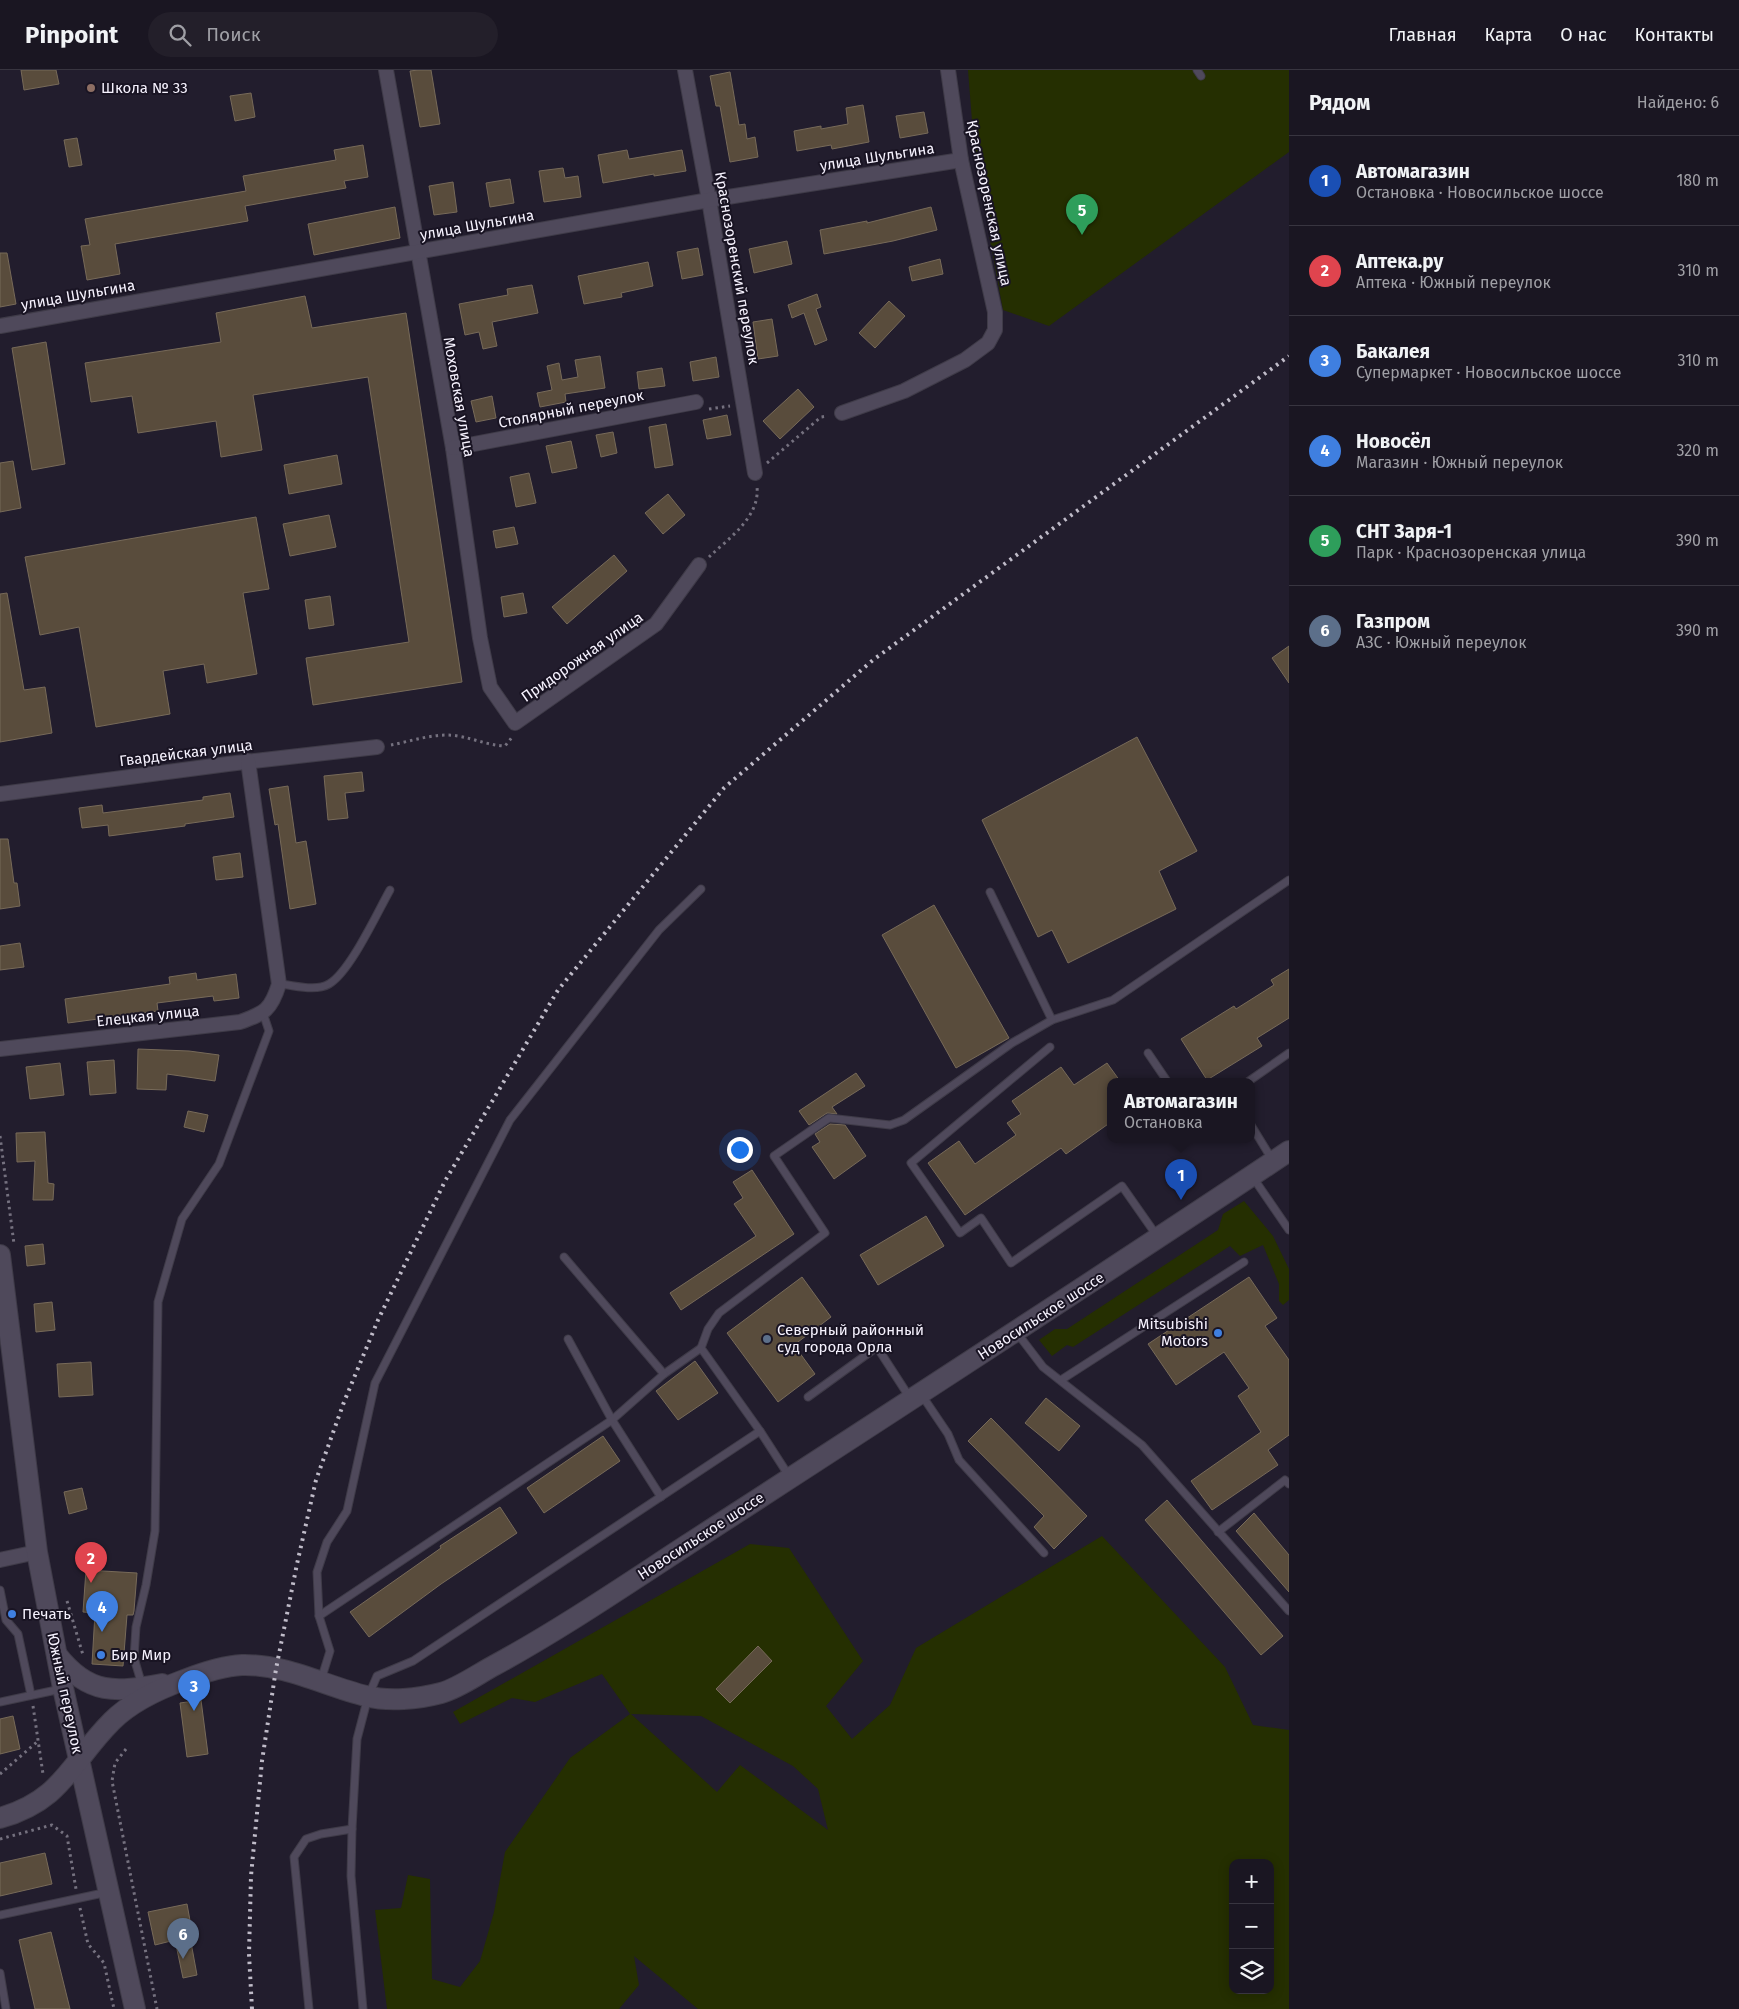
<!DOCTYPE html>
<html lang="ru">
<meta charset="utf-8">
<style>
body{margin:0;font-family:"Fira Sans",sans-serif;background:#231f2a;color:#f1f3f6}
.controls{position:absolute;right:15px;bottom:15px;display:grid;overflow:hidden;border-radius:10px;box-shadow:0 2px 12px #0003}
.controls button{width:45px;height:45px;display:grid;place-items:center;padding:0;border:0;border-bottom:1px solid #383540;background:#1a1622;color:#f1f3f6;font:25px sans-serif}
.you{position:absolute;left:739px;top:1079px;width:18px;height:18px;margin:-12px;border:4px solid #fff;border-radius:50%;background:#1a73e8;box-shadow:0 0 0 8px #1a73e833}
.badge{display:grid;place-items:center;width:32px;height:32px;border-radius:50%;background:#d39cfc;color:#fff;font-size:16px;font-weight:700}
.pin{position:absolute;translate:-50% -41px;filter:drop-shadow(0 1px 2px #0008)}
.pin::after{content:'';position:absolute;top:26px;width:18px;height:15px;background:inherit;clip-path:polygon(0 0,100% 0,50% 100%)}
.popup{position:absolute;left:1107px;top:1008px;width:148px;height:65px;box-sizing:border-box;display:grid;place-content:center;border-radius:10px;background:#1a1622;filter:drop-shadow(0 1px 4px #0005);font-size:16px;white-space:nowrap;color:#9f9fa5}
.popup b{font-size:19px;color:#f1f3f6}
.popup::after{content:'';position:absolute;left:50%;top:100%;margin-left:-10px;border:10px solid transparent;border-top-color:#1a1622}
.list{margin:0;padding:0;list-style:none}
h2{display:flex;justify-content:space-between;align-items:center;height:65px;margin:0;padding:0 20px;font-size:21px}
h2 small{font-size:16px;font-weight:400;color:#9f9fa5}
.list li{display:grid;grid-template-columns:32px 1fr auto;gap:15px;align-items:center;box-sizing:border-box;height:90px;padding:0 20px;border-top:1px solid #383540}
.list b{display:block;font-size:19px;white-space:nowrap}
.list p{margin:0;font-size:16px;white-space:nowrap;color:#9f9fa5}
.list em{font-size:16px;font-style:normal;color:#9f9fa5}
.icon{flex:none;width:28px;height:28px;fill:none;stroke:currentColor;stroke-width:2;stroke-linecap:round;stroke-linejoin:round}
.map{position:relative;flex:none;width:1289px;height:1939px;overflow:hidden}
header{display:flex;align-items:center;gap:30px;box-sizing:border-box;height:70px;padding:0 25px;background:#1a1622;border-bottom:1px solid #383540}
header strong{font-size:24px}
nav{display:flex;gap:28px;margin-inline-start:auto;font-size:18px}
.search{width:350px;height:45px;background:#231f2a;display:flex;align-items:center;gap:12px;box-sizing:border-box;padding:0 18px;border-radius:28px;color:#9f9fa5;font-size:19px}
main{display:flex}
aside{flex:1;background:#1a1622}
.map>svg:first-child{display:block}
.green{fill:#252f01;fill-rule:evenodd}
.building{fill:#594c3c;stroke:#776a59}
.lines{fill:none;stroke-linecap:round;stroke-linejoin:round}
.lane-casing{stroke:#3f3b48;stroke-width:9}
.street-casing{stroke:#3f3b48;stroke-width:16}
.secondary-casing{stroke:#3f3b48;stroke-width:22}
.path{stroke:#75717f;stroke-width:3;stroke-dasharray:2.5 4;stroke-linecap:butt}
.lane{stroke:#4f495b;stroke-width:7}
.street{stroke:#4f495b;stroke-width:14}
.secondary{stroke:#4f495b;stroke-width:20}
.rail{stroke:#c0bcc9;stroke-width:4;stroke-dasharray:2.5 5;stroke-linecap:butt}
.education-dot{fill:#8d6e63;stroke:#191423;stroke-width:2}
.shop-dot{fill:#3f7fe0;stroke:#191423;stroke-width:2}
.service-dot{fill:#5c6f8a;stroke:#191423;stroke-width:2}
.labels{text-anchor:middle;stroke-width:4;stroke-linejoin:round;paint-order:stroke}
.poi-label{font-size:15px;fill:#f6f2fe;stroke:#191423;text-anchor:start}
.street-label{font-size:15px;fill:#f6f2fe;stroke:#191423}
</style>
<header>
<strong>Pinpoint</strong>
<div class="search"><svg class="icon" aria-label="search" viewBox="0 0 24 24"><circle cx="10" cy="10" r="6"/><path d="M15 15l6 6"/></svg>Поиск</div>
<nav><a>Главная</a><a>Карта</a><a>О нас</a><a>Контакты</a></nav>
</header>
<main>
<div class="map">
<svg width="1289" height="1939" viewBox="0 0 1289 1939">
<rect width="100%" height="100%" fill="#221d2d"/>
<!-- green -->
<g class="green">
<polygon points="968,0 1289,0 1289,82 1049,256 1003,240 975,89"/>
<polygon points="1244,1131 1273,1166 1289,1199 1289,1230 1283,1235 1279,1231 1279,1214 1263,1175 1240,1186 1230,1176 1073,1277 1067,1275 1052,1286 1039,1270 1055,1259 1067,1259 1218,1160 1223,1144"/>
<path d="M1102,1466L1225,1597L1253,1655L1289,1660V1939H698L634,1886L639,1915L619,1939H387L375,1840L401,1838L408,1805L430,1809L432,1909L460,1917L480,1891L494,1842L505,1782L570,1688L630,1644L602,1604L535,1632L512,1628L460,1654L453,1642L750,1474L789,1478L863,1591L826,1636L852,1669L890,1635L916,1578ZM631,1644L701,1646L793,1696L818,1719L828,1760L740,1695L717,1722ZM1233,1793H1270V1920H1233Z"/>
</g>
<!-- building -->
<g class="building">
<polygon points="21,0 56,0 59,14 24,20"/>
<polygon points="418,0 431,0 440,54 420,57 410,1"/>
<polygon points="730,2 739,55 745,54 747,69 755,67 758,87 730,92 720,36 716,36 710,6"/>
<polygon points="251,23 255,47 235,51 230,26"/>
<polygon points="863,35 869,72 832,79 831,75 797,81 794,61 821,56 821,59 848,54 846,38"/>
<polygon points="924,42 928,63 900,68 896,46"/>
<polygon points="77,68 82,95 69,97 64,70"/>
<polygon points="363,75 368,107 344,111 346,118 245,136 248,151 115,174 120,204 87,210 81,176 90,175 85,149 246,121 243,106 336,90 334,80"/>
<polygon points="627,80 629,89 682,80 686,101 654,106 654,104 603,113 598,85"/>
<polygon points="563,98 565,108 578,106 581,127 544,132 539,101"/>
<polygon points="510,109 514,133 490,137 486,113"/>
<polygon points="453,112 457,142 434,145 429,116"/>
<polygon points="395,137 400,168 314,185 308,154"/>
<polygon points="931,137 937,160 893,171 824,184 820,160 867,151 867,153"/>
<polygon points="787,171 792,194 754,203 749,179"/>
<polygon points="698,178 703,205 682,209 677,182"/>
<polygon points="0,183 7,183 16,234 0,237"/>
<polygon points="940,189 943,204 912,211 909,197"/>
<polygon points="648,192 653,216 621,223 622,227 584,234 578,206"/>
<polygon points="532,215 538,243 492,252 497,276 483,279 479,262 465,265 459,234 508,225 507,219"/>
<polygon points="817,224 821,237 816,239 827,270 815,275 804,243 792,248 788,235"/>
<polygon points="305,226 312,258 406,243 462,612 313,635 306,588 409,572 368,307 253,325 262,380 221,387 216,351 138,363 132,326 91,332 85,293 221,272 216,243"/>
<polygon points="889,231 905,246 875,278 859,263"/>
<polygon points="772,249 778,286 758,289 753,252"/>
<polygon points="46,272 65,394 32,400 12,278"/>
<polygon points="600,286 605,318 565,324 566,332 540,337 537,323 552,320 547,296 559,293 562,310 578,307 575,290"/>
<polygon points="716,287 719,307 693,311 690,292"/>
<polygon points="662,298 665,316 639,319 637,302"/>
<polygon points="798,319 814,337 780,369 763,351"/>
<polygon points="492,326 496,348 476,352 471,331"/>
<polygon points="727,345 731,365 707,369 703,350"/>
<polygon points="666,354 673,395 655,398 649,357"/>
<polygon points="613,362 617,383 601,387 596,365"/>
<polygon points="571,371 577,398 552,403 546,376"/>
<polygon points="337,385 342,414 289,424 284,395"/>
<polygon points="13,391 21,438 0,442 0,393"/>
<polygon points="529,403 536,433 516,437 510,407"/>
<polygon points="668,424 685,445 663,464 645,443"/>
<polygon points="329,445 336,477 290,486 283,454"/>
<polygon points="256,447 269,519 243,523 257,604 207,613 204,594 163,601 170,644 96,657 79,557 40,565 25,487"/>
<polygon points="514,457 518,474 496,478 493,461"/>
<polygon points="614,485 627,501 567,554 552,537"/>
<polygon points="7,523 24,620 45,617 52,663 0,672 0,524"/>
<polygon points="523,523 527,543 504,547 501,527"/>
<polygon points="330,526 334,555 309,559 305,530"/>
<polygon points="1289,576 1289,613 1272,588"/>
<polygon points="1137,667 1197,781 1159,801 1176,839 1068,893 1052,860 1038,867 982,750"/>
<polygon points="362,702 364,721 345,723 348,748 328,750 324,706"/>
<polygon points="288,716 296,773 306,771 316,834 290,839 278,754 275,755 269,719"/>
<polygon points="230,723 234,747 185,754 185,756 109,766 108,755 82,758 79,738 102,735 103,743 203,730 203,727"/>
<polygon points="0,769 8,769 14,813 17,813 20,836 0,839"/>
<polygon points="240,783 243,807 216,810 213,787"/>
<polygon points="934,835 1009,968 956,998 882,865"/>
<polygon points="20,873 24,897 0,900 0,876"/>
<polygon points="1289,899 1289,948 1257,968 1262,976 1207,1010 1181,969 1234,936 1236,939 1274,915 1271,910"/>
<polygon points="196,903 197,910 236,904 239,928 214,931 213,926 157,933 158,941 68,953 65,929 170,914 169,907"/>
<polygon points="138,979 189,981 219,985 215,1011 167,1004 166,1020 137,1019"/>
<polygon points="114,990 116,1023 90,1025 87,992"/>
<polygon points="60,993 64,1025 30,1029 26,997"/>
<polygon points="1107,993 1120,1011 1111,1011 1111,1052 1066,1084 1061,1078 965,1145 928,1093 959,1071 975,1094 1016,1065 1007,1053 1021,1044 1012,1031 1061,997 1074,1015"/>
<polygon points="856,1003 865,1016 832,1037 837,1044 827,1043 809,1055 799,1041"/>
<polygon points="188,1041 208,1045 204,1062 184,1057"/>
<polygon points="830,1054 845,1055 866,1086 834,1109 812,1077 820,1072 815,1064"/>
<polygon points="45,1062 48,1113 54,1114 53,1130 33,1130 35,1091 17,1092 16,1063"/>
<polygon points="752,1100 794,1164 681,1240 670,1223 756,1166 734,1134 743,1128 733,1112"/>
<polygon points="926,1146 944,1176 878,1215 860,1185"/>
<polygon points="43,1174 45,1194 27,1196 25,1176"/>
<polygon points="802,1207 831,1247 794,1275 815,1304 778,1332 727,1263"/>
<polygon points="1249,1207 1277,1248 1265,1256 1289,1290 1289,1365 1268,1380 1278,1395 1212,1440 1191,1411 1261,1362 1238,1326 1249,1318 1224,1282 1176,1315 1148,1274"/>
<polygon points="52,1232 55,1260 36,1262 34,1234"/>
<polygon points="695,1291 718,1323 678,1350 656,1321"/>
<polygon points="91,1292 93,1325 59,1327 57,1294"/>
<polygon points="1046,1328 1080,1356 1059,1381 1025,1353"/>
<polygon points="991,1348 1087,1446 1054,1479 1034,1457 1044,1446 968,1371"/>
<polygon points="603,1366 620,1391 544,1443 527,1418"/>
<polygon points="82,1418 87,1439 69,1444 64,1422"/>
<polygon points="1167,1430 1283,1566 1261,1585 1145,1450"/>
<polygon points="500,1437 517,1463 441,1514 369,1567 350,1542 441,1478 440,1476"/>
<polygon points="1254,1443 1289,1485 1289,1522 1236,1461"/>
<polygon points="86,1500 137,1503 134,1541 133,1545 127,1545 123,1596 92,1594 95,1543 83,1542"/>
<polygon points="758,1576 772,1591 730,1633 716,1619"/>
<polygon points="201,1630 208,1684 187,1687 180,1633"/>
<polygon points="13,1646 20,1679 0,1684 0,1649"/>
<polygon points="45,1783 52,1814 0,1826 0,1793"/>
<polygon points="187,1834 193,1867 190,1867 197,1905 183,1908 175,1870 155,1875 148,1842"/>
<polygon points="51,1862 70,1939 35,1939 19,1870"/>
</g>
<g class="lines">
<defs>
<g id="lane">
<polyline points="1197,0 1201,6"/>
<polyline points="990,822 1052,950 1113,930 1289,810"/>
<path d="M279,914C294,915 315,922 329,914C350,902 377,843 390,820"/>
<polyline points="1050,977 911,1093 960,1163 981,1148 1011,1193 1122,1116 1157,1166"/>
<polyline points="1148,983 1167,1011"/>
<polyline points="1249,1011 1289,983"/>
<polyline points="1251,1055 1273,1091"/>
<polyline points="1252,1106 1289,1160"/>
<polyline points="1017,1263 1043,1297 1142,1375 1289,1541"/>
<polyline points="568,1269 612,1350 661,1427"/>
<polyline points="701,1278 708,1259 719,1243 825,1163 774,1086 829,1048 890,1055 904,1050 1012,973 1052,950"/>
<polyline points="664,1304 701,1278 760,1361"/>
<polyline points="1061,1310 1244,1192"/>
<polyline points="921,1324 948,1364 959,1390 1044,1483"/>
<polyline points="808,1327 877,1277 910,1328"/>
<polyline points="1218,1462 1285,1410 1289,1414"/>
<polyline points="0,1520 6,1550 18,1564 31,1625"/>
<polyline points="319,1546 612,1350 664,1304 564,1187"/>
<polyline points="321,1610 330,1581 319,1546 317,1502 327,1472 347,1441 375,1313 510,1050 659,860 701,819"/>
<polyline points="142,1615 134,1588 136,1557 146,1515 155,1461 158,1232 182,1149 219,1094 269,961 263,943"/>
<polyline points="0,1632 61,1619"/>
<polyline points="0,1845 108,1822"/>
<polyline points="0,1903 6,1939"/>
<polyline points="309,1939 294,1787 306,1769 321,1764 352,1759"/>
<polyline points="363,1939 351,1806 352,1759 357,1669 368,1627 377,1606 413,1591 760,1361 789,1406"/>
</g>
<g id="street">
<polyline points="386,0 453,378 480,568 490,617 515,653 656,554 699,495"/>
<polyline points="685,0 709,130 755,403"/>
<polyline points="0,256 709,130 961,90"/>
<polyline points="842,343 904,321 965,290 988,273 995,260 995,242 961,90 948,0"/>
<polyline points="453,378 696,332"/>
<polyline points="0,724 228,694 377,677"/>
<path d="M0,979L240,952C265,943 271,940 279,914L248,691"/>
<polyline points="0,1490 37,1482"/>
</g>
<g id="secondary">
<polyline points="0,1185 37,1482 63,1618 135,1939"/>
<path d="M57,1585C89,1626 116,1622 162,1614"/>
<path d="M0,1748C63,1730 70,1693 112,1651C130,1633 159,1619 184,1610C202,1603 222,1596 242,1595C286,1594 325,1616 366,1626C389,1632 418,1629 441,1623C459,1618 478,1604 495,1595C561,1559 624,1516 687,1475C889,1344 1090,1214 1289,1081"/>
</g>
</defs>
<!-- lane casing -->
<use href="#lane" class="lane-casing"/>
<!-- street casing -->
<use href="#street" class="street-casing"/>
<!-- secondary casing -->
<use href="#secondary" class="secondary-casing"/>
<!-- path -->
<g class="path">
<polyline points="709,339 730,336"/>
<polyline points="767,393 821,347 828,346"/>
<path d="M709,487C729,468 760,447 757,417"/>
<path d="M391,675C412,671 437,662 458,666C475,669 487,675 505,676L513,666"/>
<polyline points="0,1066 14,1174"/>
<polyline points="67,1531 83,1585"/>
<polyline points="33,1636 43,1704"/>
<polyline points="126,1679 115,1693 112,1711 157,1939"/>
<polyline points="0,1704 37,1672"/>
<polyline points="0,1769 52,1755 67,1766 76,1819"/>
<polyline points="80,1838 88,1874 104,1893 114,1939"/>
</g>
<!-- lane -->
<use href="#lane" class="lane"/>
<!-- street -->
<use href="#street" class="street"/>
<!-- secondary -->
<use href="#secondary" class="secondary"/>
<!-- rail -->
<polyline class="rail" points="252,1939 249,1884 251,1806 262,1691 276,1599 297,1494 316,1410 344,1332 378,1250 445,1111 558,920 724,718 873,590 1289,286"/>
</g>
<!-- markers -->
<circle class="education-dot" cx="91" cy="18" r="5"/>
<g class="shop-dot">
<circle cx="1218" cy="1263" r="5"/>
<circle cx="12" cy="1544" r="5"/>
<circle cx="101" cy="1585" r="5"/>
</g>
<circle class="service-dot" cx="767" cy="1269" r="5"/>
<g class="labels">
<!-- poi labels -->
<g class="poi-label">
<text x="101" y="23">Школа № 33</text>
<text x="1208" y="1259" text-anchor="end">Mitsubishi<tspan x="1208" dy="17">Motors</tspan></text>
<text x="777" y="1265">Северный районный<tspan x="777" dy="17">суд города Орла</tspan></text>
<text x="22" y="1549">Печать</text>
<text x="111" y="1590">Бир Мир</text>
</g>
<!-- street labels -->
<g class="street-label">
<text transform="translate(877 87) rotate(-9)" y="5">улица Шульгина</text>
<text transform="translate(989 133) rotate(78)" y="5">Краснозоренская улица</text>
<text transform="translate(477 155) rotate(-10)" y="5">улица Шульгина</text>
<text transform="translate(737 198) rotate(80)" y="5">Краснозоренский переулок</text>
<text transform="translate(78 225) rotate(-10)" y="5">улица Шульгина</text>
<text transform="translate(459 327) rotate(80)" y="5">Моховская улица</text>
<text transform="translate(571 339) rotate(-11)" y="5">Столярный переулок</text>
<text transform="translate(582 587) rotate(-35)" y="5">Придорожная улица</text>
<text transform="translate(186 683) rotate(-7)" y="5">Гвардейская улица</text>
<text transform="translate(148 946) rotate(-6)" y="5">Елецкая улица</text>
<text transform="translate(1041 1246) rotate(-33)" y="5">Новосильское шоссе</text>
<text transform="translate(701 1466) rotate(-33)" y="5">Новосильское шоссе</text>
<text transform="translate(65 1623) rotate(78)" y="5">Южный переулок</text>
</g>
</g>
</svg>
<div class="controls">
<button>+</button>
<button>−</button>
<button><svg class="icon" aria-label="layers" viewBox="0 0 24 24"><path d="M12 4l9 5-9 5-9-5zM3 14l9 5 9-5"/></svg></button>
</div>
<div class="you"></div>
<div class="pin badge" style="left:1181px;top:1130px;background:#1a4fb4">1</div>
<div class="popup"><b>Автомагазин</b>Остановка</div>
<div class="pin badge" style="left:91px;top:1513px;background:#e0444e">2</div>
<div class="pin badge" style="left:194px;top:1641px;background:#3f7fe0">3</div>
<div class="pin badge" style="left:102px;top:1562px;background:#3f7fe0">4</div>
<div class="pin badge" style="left:1082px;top:165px;background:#2e9e5b">5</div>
<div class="pin badge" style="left:183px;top:1889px;background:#5c6f8a">6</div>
</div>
<aside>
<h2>Рядом<small>Найдено: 6</small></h2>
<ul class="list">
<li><span class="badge" style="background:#1a4fb4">1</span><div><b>Автомагазин</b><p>Остановка · Новосильское шоссе</p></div><em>180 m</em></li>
<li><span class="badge" style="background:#e0444e">2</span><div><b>Аптека.ру</b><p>Аптека · Южный переулок</p></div><em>310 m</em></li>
<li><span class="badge" style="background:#3f7fe0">3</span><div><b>Бакалея</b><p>Супермаркет · Новосильское шоссе</p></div><em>310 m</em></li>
<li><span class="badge" style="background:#3f7fe0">4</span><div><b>Новосёл</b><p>Магазин · Южный переулок</p></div><em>320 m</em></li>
<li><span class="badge" style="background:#2e9e5b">5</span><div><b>СНТ Заря-1</b><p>Парк · Краснозоренская улица</p></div><em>390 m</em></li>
<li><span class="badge" style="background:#5c6f8a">6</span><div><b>Газпром</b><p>АЗС · Южный переулок</p></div><em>390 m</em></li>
</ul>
</aside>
</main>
